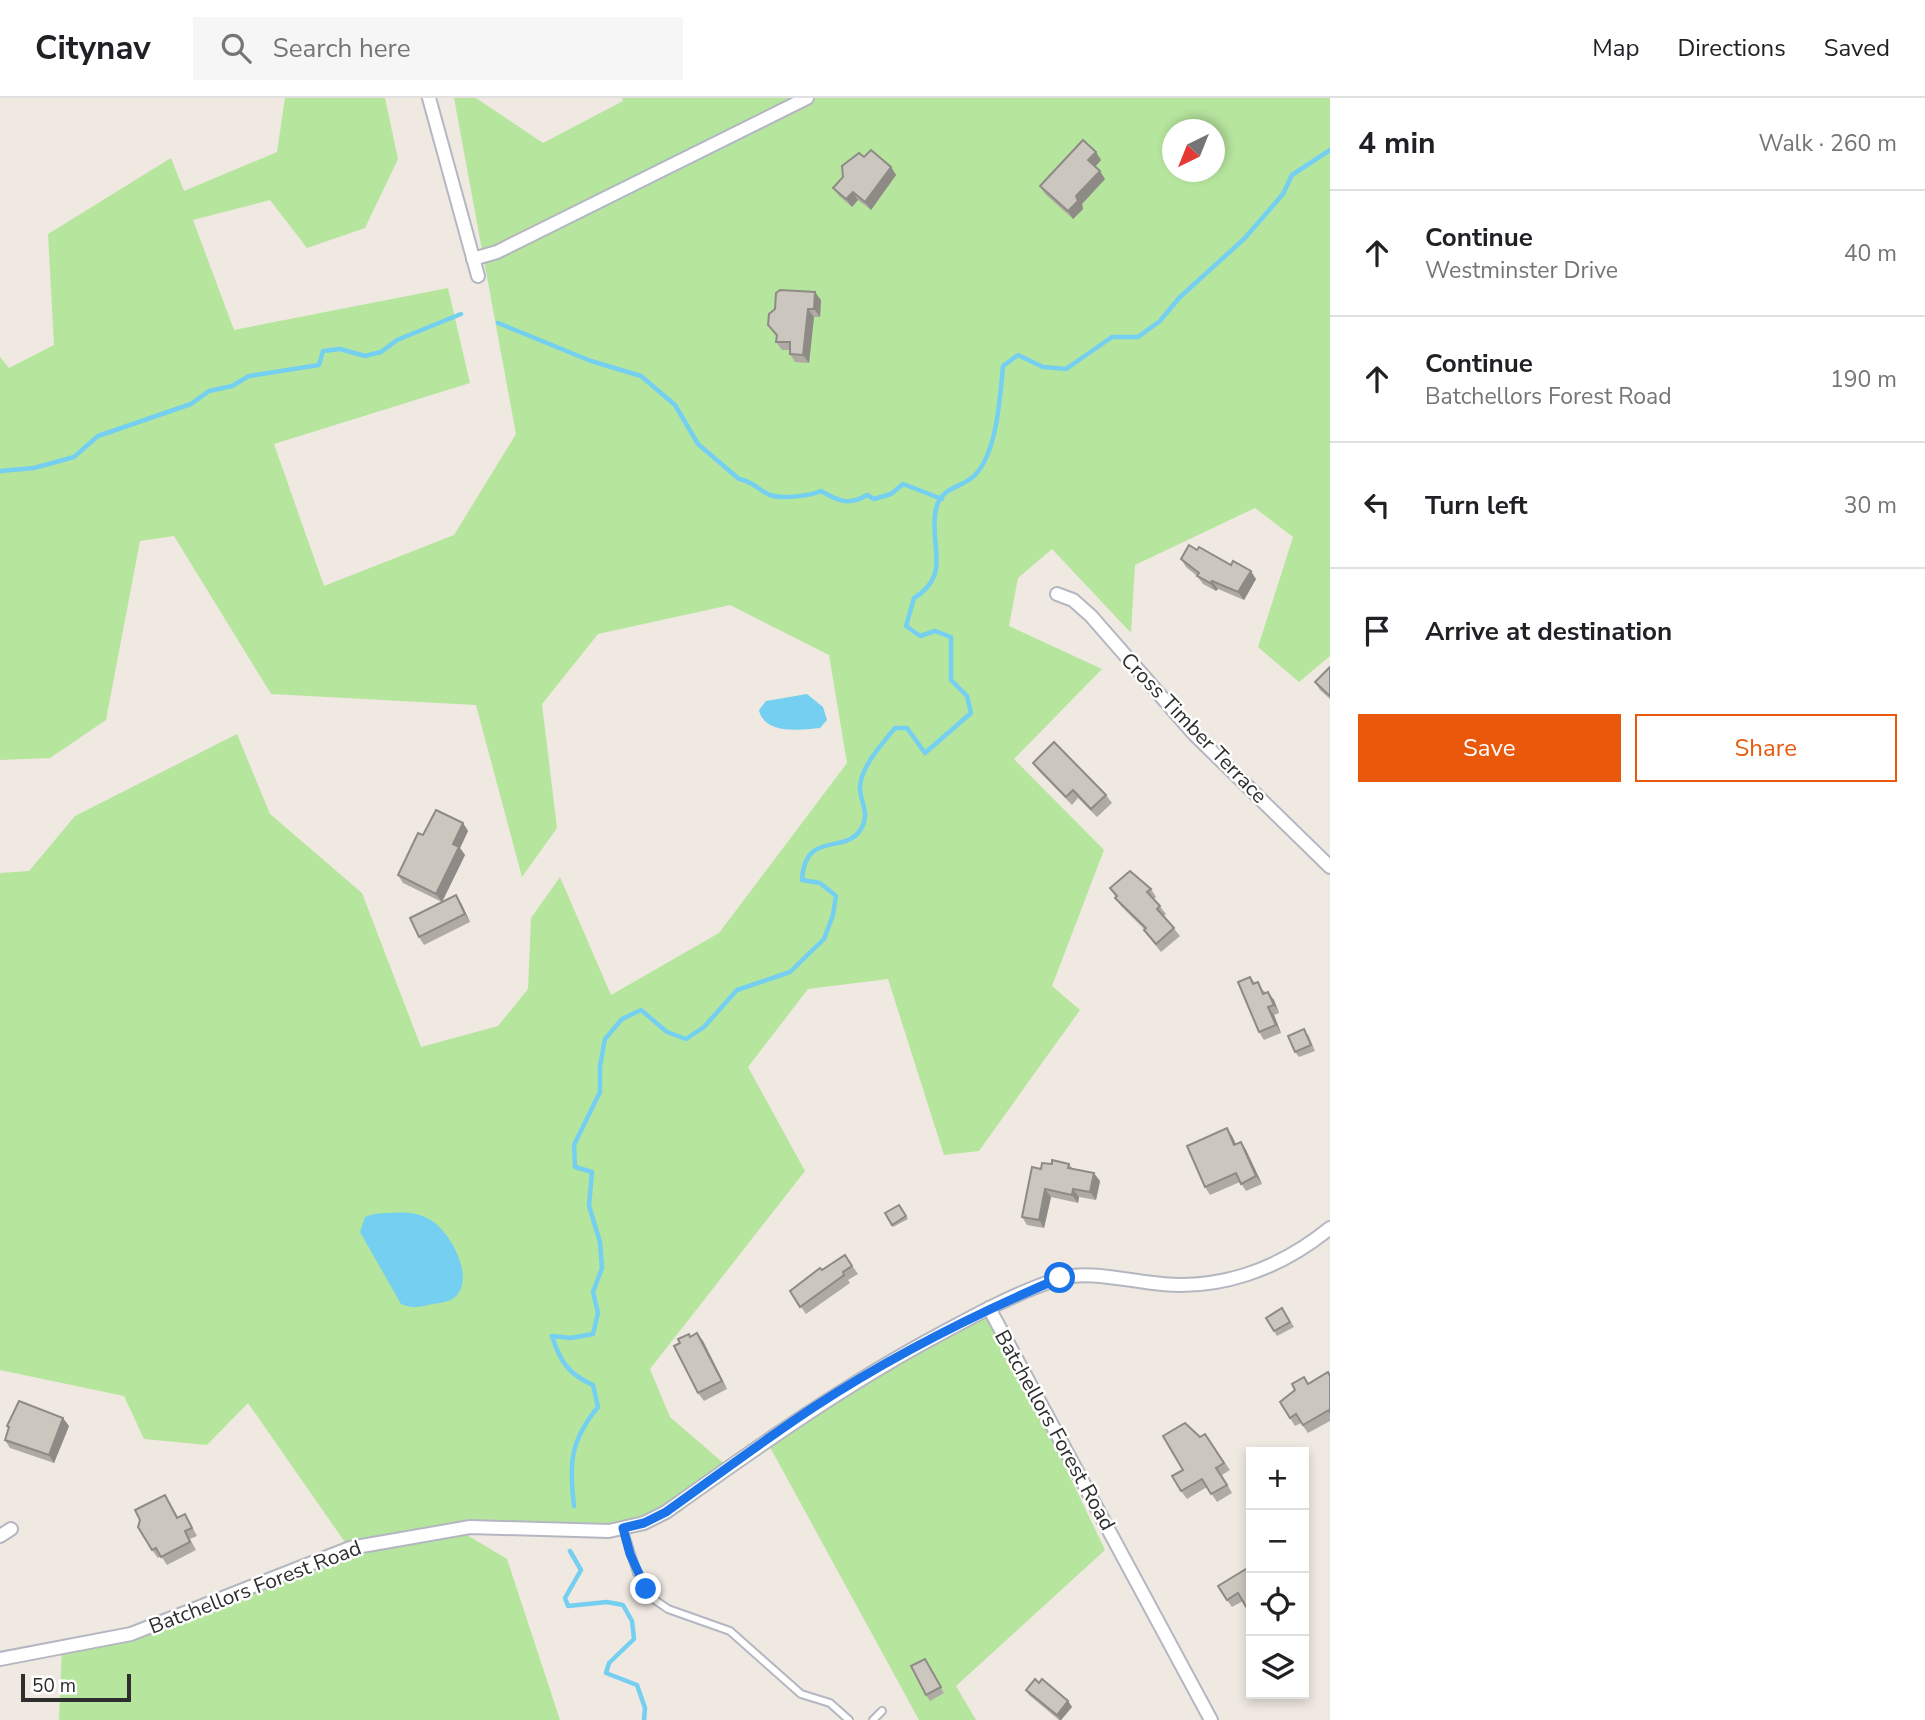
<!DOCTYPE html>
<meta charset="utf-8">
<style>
body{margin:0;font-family:"Nunito Sans",sans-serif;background:#f6f6f6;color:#202124}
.controls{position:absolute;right:21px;bottom:21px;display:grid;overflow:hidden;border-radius:0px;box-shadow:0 4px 10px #0003}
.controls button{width:63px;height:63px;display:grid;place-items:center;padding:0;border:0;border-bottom:2px solid #e0e0e0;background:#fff;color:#202124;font:35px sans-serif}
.compass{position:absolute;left:1162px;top:21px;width:63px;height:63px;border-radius:50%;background:#fff;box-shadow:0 4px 10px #0003;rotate:223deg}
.scale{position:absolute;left:21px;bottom:18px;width:110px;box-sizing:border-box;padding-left:7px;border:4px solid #2e2e2e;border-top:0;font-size:19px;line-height:24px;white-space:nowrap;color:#2e2e2e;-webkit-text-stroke:5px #fff;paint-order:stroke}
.stop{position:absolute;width:21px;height:21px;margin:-16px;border:5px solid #1a73e8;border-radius:50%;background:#fff}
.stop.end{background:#1a73e8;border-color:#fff;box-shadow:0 2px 7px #0008}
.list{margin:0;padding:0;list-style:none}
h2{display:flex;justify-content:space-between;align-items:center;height:91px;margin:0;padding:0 28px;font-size:30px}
h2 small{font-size:23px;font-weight:400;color:#757577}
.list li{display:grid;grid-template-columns:46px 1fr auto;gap:21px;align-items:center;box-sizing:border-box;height:126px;padding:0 28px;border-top:2px solid #e0e0e0}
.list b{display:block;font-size:26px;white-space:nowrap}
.list p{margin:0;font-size:23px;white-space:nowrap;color:#757577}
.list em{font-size:23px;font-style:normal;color:#757577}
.actions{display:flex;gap:14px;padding:21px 28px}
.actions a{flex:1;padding:16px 0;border:2px solid #ea580c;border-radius:0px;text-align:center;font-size:24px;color:#ea580c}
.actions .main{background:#ea580c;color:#fff}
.icon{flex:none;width:38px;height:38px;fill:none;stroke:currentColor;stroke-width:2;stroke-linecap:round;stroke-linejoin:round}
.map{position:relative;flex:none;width:1330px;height:1622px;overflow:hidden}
header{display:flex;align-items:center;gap:42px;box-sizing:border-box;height:98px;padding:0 35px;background:#fff;border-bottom:2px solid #e0e0e0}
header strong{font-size:33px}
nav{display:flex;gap:38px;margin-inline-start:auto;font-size:24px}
.search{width:490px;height:63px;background:#f6f6f6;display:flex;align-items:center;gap:18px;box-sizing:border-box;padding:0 24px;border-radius:0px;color:#757577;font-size:26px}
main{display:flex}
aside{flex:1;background:#fff}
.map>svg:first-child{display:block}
.green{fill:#b6e59e;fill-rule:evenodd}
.water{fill:#75cff0}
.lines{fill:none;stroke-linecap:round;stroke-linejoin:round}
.stream{stroke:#75cff0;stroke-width:4.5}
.service-casing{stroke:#b4b7c1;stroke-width:10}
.minor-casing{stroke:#b4b7c1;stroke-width:16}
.service{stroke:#fff;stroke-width:6}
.minor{stroke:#fff;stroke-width:12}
.wall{fill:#afaba4}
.shaded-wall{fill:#8e8b86}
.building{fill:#cbc7bf;stroke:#8e8b86;stroke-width:2}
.route{stroke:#1a73e8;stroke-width:9}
.labels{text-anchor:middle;stroke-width:5;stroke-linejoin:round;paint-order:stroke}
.street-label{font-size:21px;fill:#2e2e2e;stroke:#fff}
</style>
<header>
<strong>Citynav</strong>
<div class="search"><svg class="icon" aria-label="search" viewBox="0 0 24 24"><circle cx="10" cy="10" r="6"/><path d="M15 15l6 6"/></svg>Search here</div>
<nav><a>Map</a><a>Directions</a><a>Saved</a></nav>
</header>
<main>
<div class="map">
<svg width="1330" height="1622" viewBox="0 0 1330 1622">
<rect width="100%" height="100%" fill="#efe9e1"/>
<!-- green -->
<g class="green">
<path d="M285,0H385L398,61L365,130L307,150L270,102L193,122L234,232L448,190L470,285L274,346L324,488L454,437L516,336L454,0H476L543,45L623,3L622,0H1330V558L1299,584L1258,549L1293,439L1255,410L1135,467L1131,535L1052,451L1018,480L1009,528L1102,571L1014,661L1104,752L1052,888L1080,912L979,1053L944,1057L888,881L808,891L748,969L805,1073L650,1271L670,1319L728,1369L666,1414L609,1433L457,1431L507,1461L560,1622H59L62,1549L131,1536L349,1450L248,1305L207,1347L144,1341L124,1298L0,1272V775L29,773L75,718L237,636L270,716L362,795L421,949L498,928L528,891L531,820L560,779L611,897L719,835L847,665L829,557L730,507L598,536L542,606L557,730L522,779L476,607L271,596L174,438L140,443L106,622L50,660L0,662V259L9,270L54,247L48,136L171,60L184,93L277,54ZM1172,32H1214V74H1172Z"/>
<polygon points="989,1210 1105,1452 956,1588 976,1622 919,1622 765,1340 887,1259"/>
</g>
<!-- water -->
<g class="water">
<path d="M807,596L823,609L827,622L820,630C801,632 764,637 759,612L766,603Z"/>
<path d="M374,1116C391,1115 411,1112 427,1120C448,1129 475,1177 457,1197C451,1204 441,1205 432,1206C420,1209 413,1211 401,1206L360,1134L365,1119Z"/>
</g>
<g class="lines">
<!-- stream -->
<g class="stream">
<path d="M498,225L591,263L641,278L675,307L698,346L739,381C753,383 758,392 770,397C782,401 810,398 821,393C838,403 849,408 867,397L874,401L891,396L903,386L942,401"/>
<polyline points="0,373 34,370 74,359 98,338 191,306 209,293 232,288 249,278 319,267 323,253 340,251 365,258 381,254 397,242 461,216"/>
<path d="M574,1408C569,1365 570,1343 598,1309L593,1287C568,1276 560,1263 552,1238L571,1240L593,1236L598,1215L593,1194L602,1170L600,1144L589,1108L592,1074L575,1069L574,1047L600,994V968L605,941L622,921L641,912L667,934L686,941L704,929L737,892L790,874L824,841L833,817L836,798L820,785L802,782C805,729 849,760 863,727C869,715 860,702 860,690C860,669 883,645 895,630H907L925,655L971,615L967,598L951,582V539L935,533L920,538L906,528L914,500C953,476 928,446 936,411C941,388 963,390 975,377C997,354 1000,300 1003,268L1018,257L1043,269L1066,271L1112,239H1138L1160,223L1179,200L1245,140L1283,96L1292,77L1330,52"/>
<polyline points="570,1453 581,1472 565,1500 568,1508 607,1504 623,1507 632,1523 634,1541 609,1565 606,1575 637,1587 645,1610 644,1622"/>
</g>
<defs>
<g id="service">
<polyline points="623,1430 637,1475 655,1502 668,1511 730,1533 801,1596 830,1605 849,1622"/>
<polyline points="873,1622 882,1613"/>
</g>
<g id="minor">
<polyline points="429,0 478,178"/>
<polyline points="473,161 497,154 807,0"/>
<polyline points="1057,496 1073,502 1091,518 1194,636 1330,769"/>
<polyline points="989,1210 1211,1622"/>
<polyline points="0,1438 11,1431"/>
<path d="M0,1561L131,1536L350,1450L470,1429L609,1433L644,1425L666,1414C756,1350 844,1287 942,1235C979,1215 1018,1194 1058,1181C1086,1172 1124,1182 1153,1185C1218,1194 1280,1171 1330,1130"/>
</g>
</defs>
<!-- service casing -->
<use href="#service" class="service-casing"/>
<!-- minor casing -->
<use href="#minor" class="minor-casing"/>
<!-- service -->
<use href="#service" class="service"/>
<!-- minor -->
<use href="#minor" class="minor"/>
</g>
<!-- wall -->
<g class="wall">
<polygon points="864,59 891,69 896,77 871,112 858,102 852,109 839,98 833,90"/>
<polygon points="1101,62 1095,68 1105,81 1082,106 1083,111 1073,121 1045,96 1040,88"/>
<polygon points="821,202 820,219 814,219 809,265 795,264 790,256 790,252 782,252 776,244 776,238 768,227 775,211"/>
<polygon points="1181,461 1256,481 1244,502 1218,491 1216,493 1203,486 1197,478 1186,469"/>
<polygon points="1330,569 1330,601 1320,592 1315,584"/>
<polygon points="1033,665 1106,697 1112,705 1097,719 1078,700 1072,707 1039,673"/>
<polygon points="463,725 468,733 460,750 465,757 442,804 403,785 398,777 423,737"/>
<polygon points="1110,790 1151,791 1156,799 1154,801 1166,816 1164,818 1180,838 1161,854 1150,840 1144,832 1145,832 1121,808 1115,800 1116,799"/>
<polygon points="461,805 470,824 424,847 419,839"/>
<polygon points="1250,879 1255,885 1274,902 1279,915 1274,917 1281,935 1264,942 1259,934"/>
<polygon points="1308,936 1315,953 1299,959 1295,954"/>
<polygon points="1227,1030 1232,1038 1236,1046 1241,1044 1246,1052 1262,1086 1246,1093 1240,1084 1210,1097 1205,1089"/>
<polygon points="1052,1066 1069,1066 1073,1071 1100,1083 1096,1102 1079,1099 1078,1105 1051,1099 1044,1130 1027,1127 1022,1119"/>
<polygon points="899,1107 908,1121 893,1129 885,1115"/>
<polygon points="845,1157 858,1176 848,1182 850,1185 806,1216 790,1193"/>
<polygon points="1282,1210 1294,1229 1277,1238 1274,1233"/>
<polygon points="690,1238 703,1243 727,1291 704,1303 698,1295"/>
<polygon points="1330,1278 1330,1323 1308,1335 1301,1325 1295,1328 1290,1320 1308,1285"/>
<polygon points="7,1328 69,1328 54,1365 10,1350 5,1342 9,1331"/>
<polygon points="1205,1336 1230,1372 1222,1377 1232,1395 1217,1404 1207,1389 1187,1401 1181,1393 1183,1372 1200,1339"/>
<polygon points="170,1405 178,1419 185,1416 197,1438 190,1441 196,1452 167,1467 161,1458 158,1460 152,1452 140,1422"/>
<polygon points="1251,1468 1243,1503 1232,1509 1227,1502"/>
<polygon points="925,1561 944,1595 930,1603 926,1597"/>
<polygon points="1039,1585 1068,1603 1072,1609 1061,1622 1059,1622 1029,1597 1026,1592"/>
</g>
<!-- shaded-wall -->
<g class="shaded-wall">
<polygon points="1096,54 1101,62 1094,70 1088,62"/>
<polygon points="891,69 896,77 871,112 865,104"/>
<polygon points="1100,73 1105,81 1082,106 1083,111 1073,121 1068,113 1076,98"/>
<polygon points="853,94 858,102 852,109 846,101"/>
<polygon points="815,194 821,202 820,219 814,211"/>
<polygon points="808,211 814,219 809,265 803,257"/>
<polygon points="1251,473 1256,481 1244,502 1238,494"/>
<polygon points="1212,483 1218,491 1216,493 1210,485"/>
<polygon points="463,725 468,733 460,750 465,757 442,804 436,796 453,746"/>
<polygon points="456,797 461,805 470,824 465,816"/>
<polygon points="1268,894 1274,902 1279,915 1274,907"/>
<polygon points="1268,909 1274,917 1281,935 1276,927"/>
<polygon points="1227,1030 1232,1038 1240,1055 1234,1047"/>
<polygon points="1241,1044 1246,1052 1262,1086 1256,1078"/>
<polygon points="1094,1075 1100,1083 1096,1102 1090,1094"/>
<polygon points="1045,1091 1051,1099 1044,1130 1039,1122"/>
<polygon points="1073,1091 1079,1099 1078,1105 1072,1097"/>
<polygon points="697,1235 703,1243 727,1291 722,1283"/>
<polygon points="63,1320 69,1328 54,1365 49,1357"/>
<polygon points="1068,1603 1072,1609 1061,1622 1060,1622 1057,1617"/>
</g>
<!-- building -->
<g class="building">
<polygon points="1083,42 1096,54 1088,62 1100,73 1076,98 1078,103 1068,113 1040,88"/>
<polygon points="871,52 891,69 865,104 853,94 846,101 833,90 843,79 842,68 859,55 864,59"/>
<polygon points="780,192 815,194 814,211 808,211 803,257 790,256 790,244 776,244 777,237 768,227 769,216 775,211 776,195"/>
<polygon points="1189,447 1197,452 1199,449 1231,467 1233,463 1251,473 1238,494 1212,483 1210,485 1197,478 1199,475 1181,461"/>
<polygon points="1330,569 1330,598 1315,584"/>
<polygon points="1054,644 1106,697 1091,711 1073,692 1066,699 1033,665"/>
<polygon points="436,712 463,725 453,746 459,749 436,796 398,777 418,735 423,737"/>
<polygon points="1130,773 1151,791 1147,794 1160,808 1157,811 1174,830 1156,846 1144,832 1146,830 1115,800 1117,798 1110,790"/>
<polygon points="456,797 465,816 419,839 410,820"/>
<polygon points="1250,879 1253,886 1258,884 1263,896 1268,894 1274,907 1268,909 1276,927 1259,934 1238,884"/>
<polygon points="1304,931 1311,947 1295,954 1288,938"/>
<polygon points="1227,1030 1234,1047 1241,1044 1256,1078 1241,1086 1236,1075 1205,1089 1187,1048"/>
<polygon points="1052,1062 1069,1066 1068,1070 1094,1075 1090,1094 1073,1091 1072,1097 1045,1091 1039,1122 1022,1119 1032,1069 1041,1071 1042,1065 1052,1066"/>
<polygon points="899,1107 906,1118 892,1127 885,1115"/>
<polygon points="845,1157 852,1168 843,1174 844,1177 800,1209 790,1193 820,1170 822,1172"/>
<polygon points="1282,1210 1290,1224 1274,1233 1266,1220"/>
<polygon points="697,1235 722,1283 698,1295 674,1248 680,1245 678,1241 689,1236 690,1239"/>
<polygon points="1328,1274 1330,1278 1330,1315 1329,1312 1303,1327 1296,1316 1290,1320 1280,1304 1295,1292 1292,1286 1304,1279 1308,1286"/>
<polygon points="19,1303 63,1320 49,1357 5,1342 9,1329 7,1328"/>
<polygon points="1185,1325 1200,1339 1205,1336 1224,1365 1216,1370 1227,1387 1211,1396 1202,1381 1181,1393 1172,1378 1183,1372 1163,1338"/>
<polygon points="165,1397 177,1420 185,1416 192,1430 185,1433 190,1444 161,1459 156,1450 152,1452 138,1429 140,1422 135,1412"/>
<polygon points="1251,1468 1251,1517 1238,1495 1227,1502 1218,1488"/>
<polygon points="925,1561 941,1589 926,1597 911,1568"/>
<polygon points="1035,1581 1039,1585 1042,1581 1068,1603 1057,1617 1026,1592"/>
</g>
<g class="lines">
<!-- route -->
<path class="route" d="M646,1491L630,1456L623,1430L644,1425L666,1414C715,1379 764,1342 814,1309C892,1258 975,1216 1060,1180"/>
</g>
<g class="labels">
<!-- street labels -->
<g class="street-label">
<text transform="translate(1194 630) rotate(46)" y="7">Cross Timber Terrace</text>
<text transform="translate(1055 1332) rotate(61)" y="7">Batchellors Forest Road</text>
<text transform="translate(255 1489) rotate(-21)" y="7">Batchellors Forest Road</text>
</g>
</g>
</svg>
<div class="controls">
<button>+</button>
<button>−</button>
<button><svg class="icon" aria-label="locate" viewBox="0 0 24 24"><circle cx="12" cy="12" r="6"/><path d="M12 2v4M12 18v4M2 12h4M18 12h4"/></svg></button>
<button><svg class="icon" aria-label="layers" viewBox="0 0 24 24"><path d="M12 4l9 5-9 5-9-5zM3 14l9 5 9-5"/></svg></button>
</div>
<svg class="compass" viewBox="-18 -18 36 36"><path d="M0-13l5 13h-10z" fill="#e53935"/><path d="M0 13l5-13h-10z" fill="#757577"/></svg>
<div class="scale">50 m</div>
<div class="stop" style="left:1060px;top:1180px"></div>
<div class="stop end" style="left:646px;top:1491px"></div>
</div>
<aside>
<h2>4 min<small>Walk · 260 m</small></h2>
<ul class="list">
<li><svg class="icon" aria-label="ahead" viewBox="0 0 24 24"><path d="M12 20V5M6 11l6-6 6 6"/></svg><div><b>Continue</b><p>Westminster Drive</p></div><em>40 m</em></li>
<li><svg class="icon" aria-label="ahead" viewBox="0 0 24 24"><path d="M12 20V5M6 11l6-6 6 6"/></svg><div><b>Continue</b><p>Batchellors Forest Road</p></div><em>190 m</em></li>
<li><svg class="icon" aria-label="left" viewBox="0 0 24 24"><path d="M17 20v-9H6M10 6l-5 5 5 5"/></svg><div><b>Turn left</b></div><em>30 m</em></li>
<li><svg class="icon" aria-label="arrive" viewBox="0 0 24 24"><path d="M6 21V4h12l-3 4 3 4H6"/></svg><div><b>Arrive at destination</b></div></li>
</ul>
<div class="actions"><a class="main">Save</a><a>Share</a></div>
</aside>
</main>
